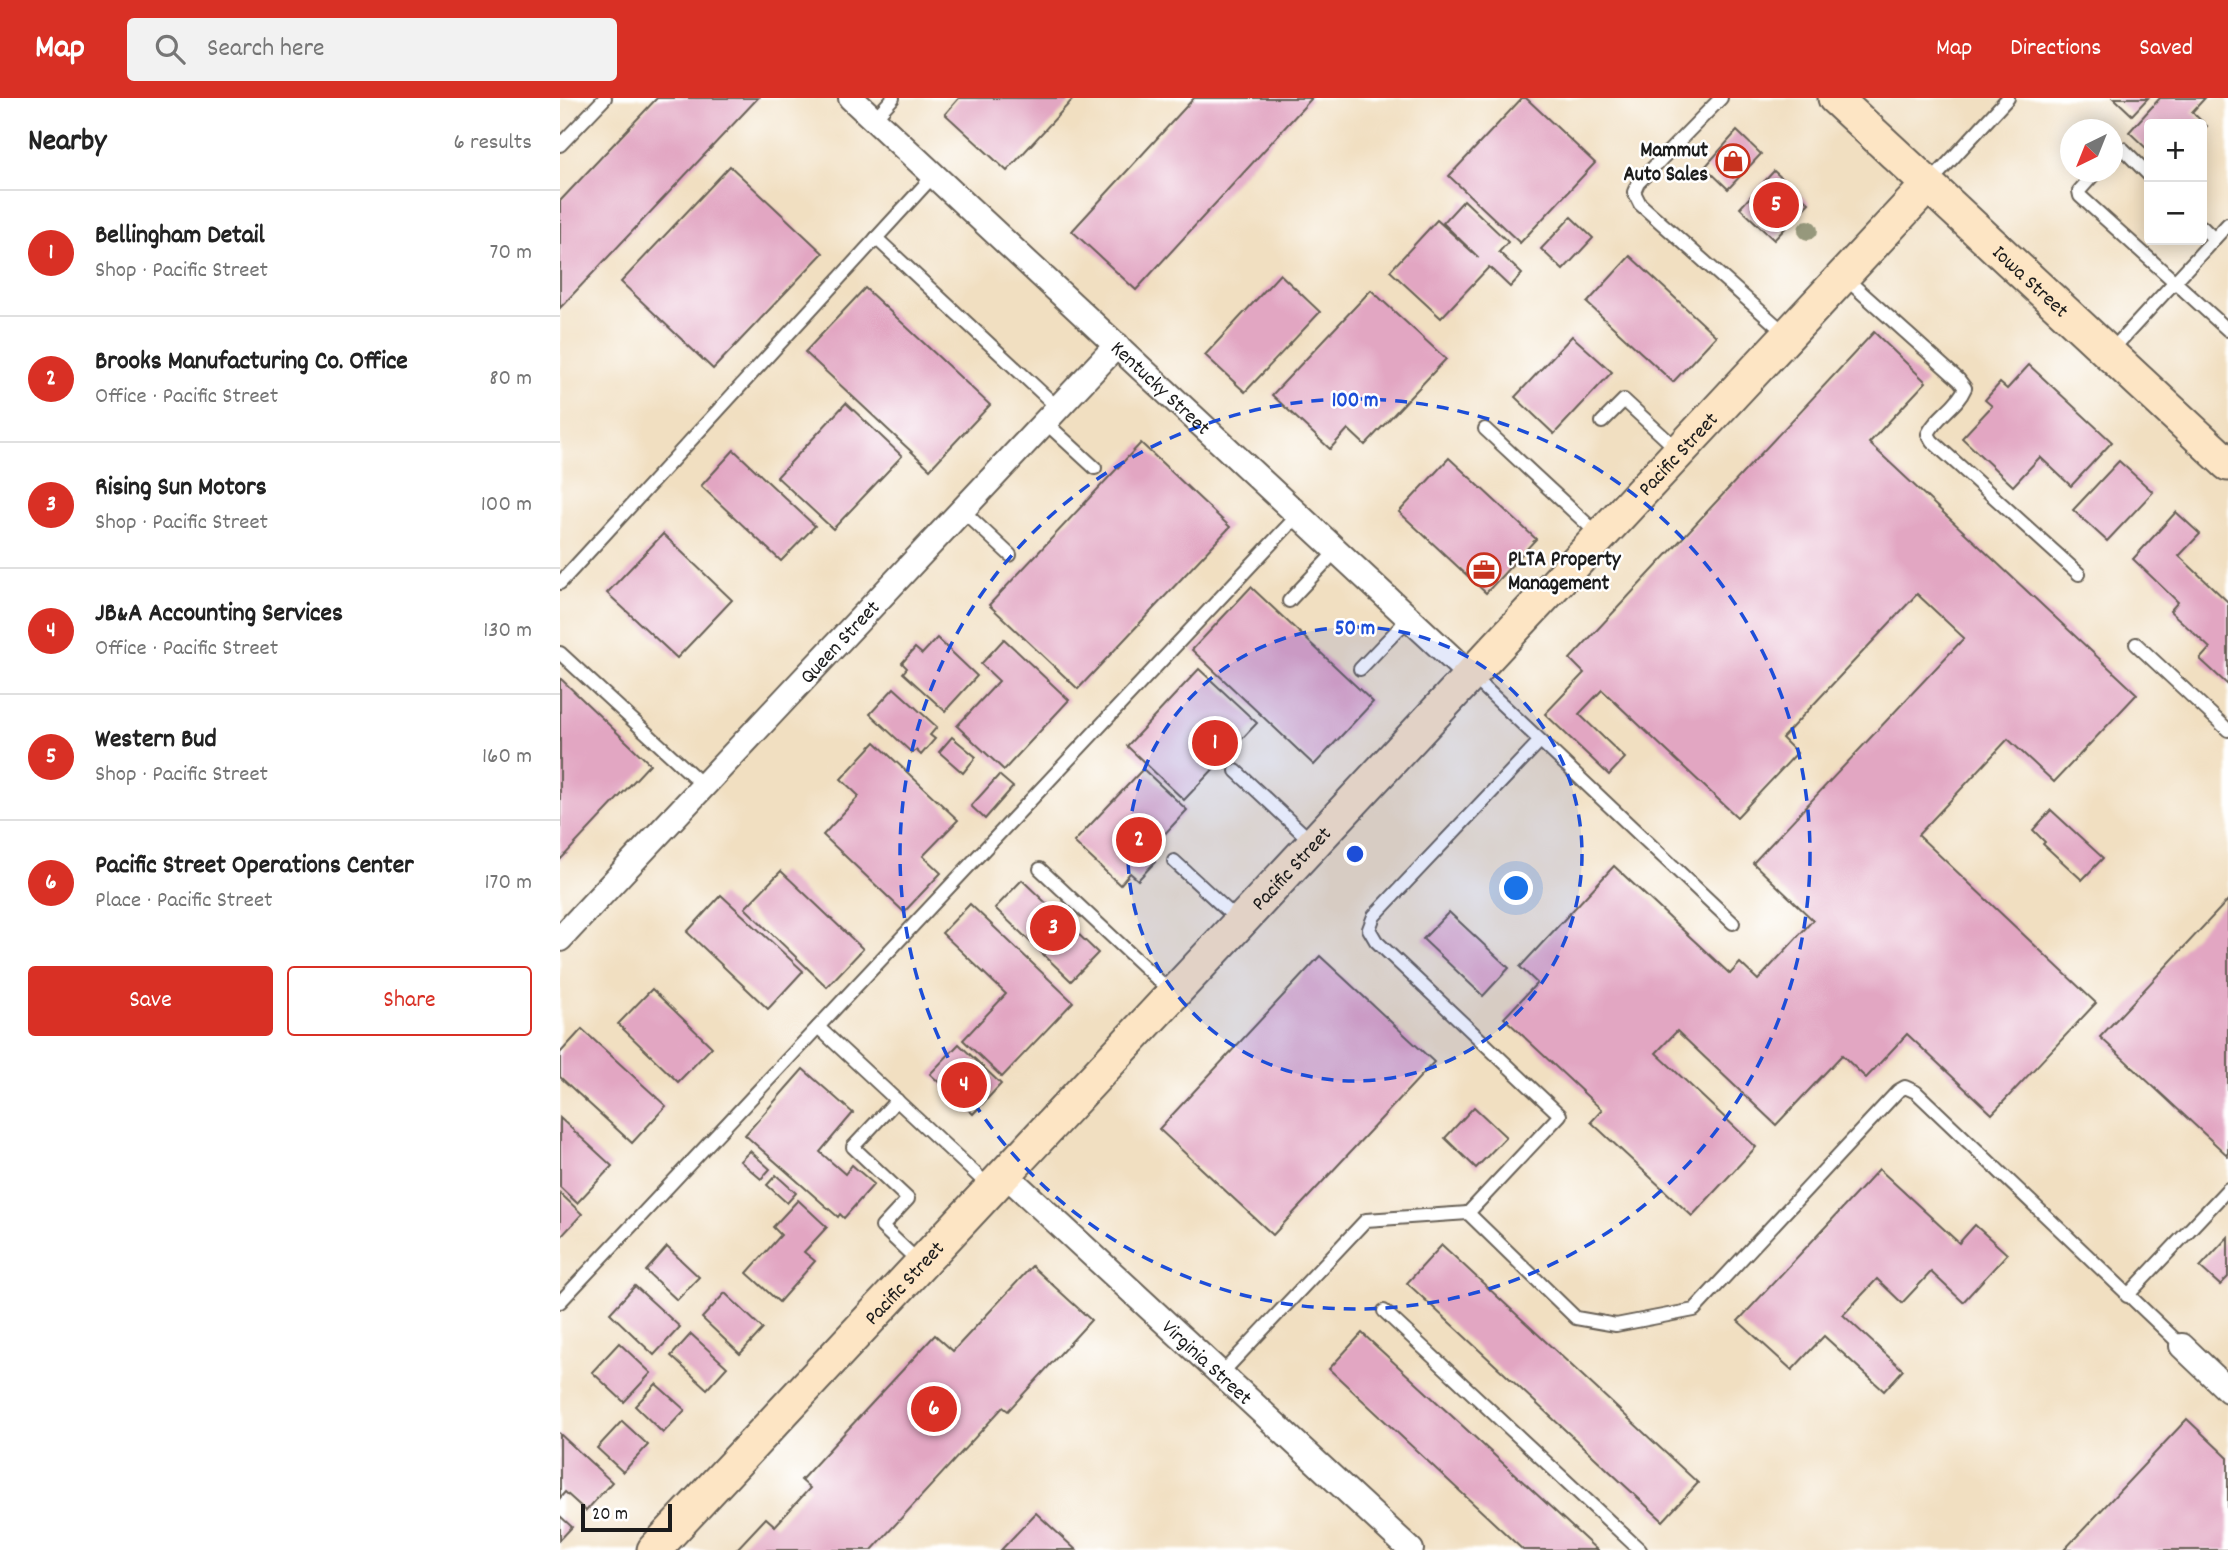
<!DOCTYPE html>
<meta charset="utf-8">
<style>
body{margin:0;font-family:Dekko,sans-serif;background:#f2f2f2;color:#222}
.controls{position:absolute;right:21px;top:21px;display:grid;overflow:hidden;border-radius:7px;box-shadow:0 4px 18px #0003}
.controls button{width:63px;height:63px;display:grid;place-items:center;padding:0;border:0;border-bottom:2px solid #e0e0e0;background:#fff;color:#222;font:35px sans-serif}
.compass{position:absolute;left:1500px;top:21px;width:63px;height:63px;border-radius:50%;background:#fff;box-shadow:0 4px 18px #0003;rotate:223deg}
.scale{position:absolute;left:21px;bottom:18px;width:91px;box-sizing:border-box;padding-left:7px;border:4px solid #1c1c1c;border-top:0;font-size:19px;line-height:24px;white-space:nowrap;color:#1c1c1c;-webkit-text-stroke:5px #fff;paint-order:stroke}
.you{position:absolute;left:957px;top:791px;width:24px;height:24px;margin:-18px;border:5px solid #fff;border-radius:50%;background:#1a73e8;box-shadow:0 0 0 10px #1a73e833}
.badge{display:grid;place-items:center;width:46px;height:46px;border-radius:50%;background:#d93025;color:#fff;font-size:23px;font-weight:700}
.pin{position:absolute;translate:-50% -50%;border:4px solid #fff;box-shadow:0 2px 7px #0006}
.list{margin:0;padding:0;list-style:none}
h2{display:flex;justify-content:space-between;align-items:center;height:91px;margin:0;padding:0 28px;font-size:30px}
h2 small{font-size:23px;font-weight:400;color:#767676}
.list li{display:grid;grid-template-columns:46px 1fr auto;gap:21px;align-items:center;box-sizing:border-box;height:126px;padding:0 28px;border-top:2px solid #e0e0e0}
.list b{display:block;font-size:26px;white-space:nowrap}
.list p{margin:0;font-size:23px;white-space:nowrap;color:#767676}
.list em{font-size:23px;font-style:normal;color:#767676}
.actions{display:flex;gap:14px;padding:21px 28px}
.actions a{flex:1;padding:16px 0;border:2px solid #d93025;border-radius:7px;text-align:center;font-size:24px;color:#d93025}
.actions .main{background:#d93025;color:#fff}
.icon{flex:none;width:38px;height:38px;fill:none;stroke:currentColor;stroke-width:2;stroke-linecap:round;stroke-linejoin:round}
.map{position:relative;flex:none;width:1668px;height:1452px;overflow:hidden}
header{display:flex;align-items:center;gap:42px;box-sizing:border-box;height:98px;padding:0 35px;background:#d93025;color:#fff}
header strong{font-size:33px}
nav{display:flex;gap:38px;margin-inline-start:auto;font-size:24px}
.search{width:490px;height:63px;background:#f2f2f2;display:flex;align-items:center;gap:18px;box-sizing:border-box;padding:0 24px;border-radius:7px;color:#767676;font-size:26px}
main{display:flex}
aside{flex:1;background:#fff}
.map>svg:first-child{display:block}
.building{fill:#e2a6c2}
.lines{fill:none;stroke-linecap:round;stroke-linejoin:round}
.lane-casing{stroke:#676056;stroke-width:16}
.street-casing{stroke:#676056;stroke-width:28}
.secondary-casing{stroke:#676056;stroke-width:37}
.lane{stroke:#fff;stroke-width:12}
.street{stroke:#fff;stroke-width:24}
.secondary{stroke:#fde5c4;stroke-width:33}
.tree{fill:#96987b}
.ring{fill:none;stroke:#1d4ed8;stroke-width:3.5;stroke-dasharray:12 9}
.labels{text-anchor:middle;stroke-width:5;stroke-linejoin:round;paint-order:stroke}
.poi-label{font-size:21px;font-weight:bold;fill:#1c1c1c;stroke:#fff;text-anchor:end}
.street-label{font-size:21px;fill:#1c1c1c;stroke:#fff}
.centre{fill:#1d4ed8;stroke:#fff;stroke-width:3.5}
.ring-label{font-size:21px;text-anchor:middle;font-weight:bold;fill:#1d4ed8;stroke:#fff;stroke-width:5;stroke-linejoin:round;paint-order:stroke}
</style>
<header>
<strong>Map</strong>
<div class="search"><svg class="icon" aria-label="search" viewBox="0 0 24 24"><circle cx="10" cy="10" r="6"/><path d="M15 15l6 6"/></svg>Search here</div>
<nav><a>Map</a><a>Directions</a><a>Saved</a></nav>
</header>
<main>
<aside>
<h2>Nearby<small>6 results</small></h2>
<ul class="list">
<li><span class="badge">1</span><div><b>Bellingham Detail</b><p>Shop · Pacific Street</p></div><em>70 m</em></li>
<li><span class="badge">2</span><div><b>Brooks Manufacturing Co. Office</b><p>Office · Pacific Street</p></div><em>80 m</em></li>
<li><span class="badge">3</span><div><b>Rising Sun Motors</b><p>Shop · Pacific Street</p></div><em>100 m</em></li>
<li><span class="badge">4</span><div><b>JB&amp;A Accounting Services</b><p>Office · Pacific Street</p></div><em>130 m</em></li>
<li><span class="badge">5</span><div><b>Western Bud</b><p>Shop · Pacific Street</p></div><em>160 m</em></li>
<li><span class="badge">6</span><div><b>Pacific Street Operations Center</b><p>Place · Pacific Street</p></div><em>170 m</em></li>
</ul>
<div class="actions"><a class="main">Save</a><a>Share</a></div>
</aside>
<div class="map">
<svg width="1668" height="1452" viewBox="0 0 1668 1452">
<rect width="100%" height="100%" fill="#fff"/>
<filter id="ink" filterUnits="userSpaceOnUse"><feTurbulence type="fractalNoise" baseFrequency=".0143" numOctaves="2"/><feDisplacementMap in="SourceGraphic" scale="14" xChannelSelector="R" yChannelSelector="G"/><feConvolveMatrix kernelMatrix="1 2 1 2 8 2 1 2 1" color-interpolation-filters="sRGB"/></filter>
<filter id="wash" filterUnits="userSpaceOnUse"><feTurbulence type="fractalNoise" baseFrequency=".00686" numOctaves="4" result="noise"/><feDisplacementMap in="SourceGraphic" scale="28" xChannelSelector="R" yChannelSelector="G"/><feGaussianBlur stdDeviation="1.57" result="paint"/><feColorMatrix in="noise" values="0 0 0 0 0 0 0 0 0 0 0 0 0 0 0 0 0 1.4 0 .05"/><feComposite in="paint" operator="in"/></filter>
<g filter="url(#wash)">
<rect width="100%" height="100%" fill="#f1dfc1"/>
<g id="blocks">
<!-- building -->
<g class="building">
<polygon points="97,0 198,0 0,210 0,103"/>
<polygon points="399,0 514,0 447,73 385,16"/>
<polygon points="634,0 752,0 576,192 512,133"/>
<polygon points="962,0 966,0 1035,65 960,145 889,78"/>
<polygon points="1554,0 1588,0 1572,17"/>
<polygon points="1600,0 1645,0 1632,14 1647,28 1642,33 1642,26 1589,26 1589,53 1569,34"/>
<polygon points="1177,33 1201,56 1168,91 1145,69"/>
<polygon points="170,68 263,155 153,271 61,184"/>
<polygon points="1214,73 1249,105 1214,142 1180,110"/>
<polygon points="904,102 948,144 939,154 962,176 950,189 929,169 881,220 830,173 877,122 919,160 883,125"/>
<polygon points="1011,119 1033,140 1003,172 981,151"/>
<polygon points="1070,158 1156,238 1113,284 1027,205"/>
<polygon points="720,176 760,214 685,294 645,257"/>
<polygon points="305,190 430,307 370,371 245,254"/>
<polygon points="811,192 886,261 805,347 788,331 770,351 712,297"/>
<polygon points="1314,234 1366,284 1309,345 1577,596 1494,684 1448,641 1358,737 1536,905 1432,1016 1347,936 1306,980 1282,957 1216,1027 1117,933 1096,955 1196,1049 1132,1118 1031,1024 1042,1012 944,920 977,885 960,869 1054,768 1170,876 1180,865 1198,882 1253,822 1193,765 1404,540 1357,496 1222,640 1237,655 1177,719 1042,592 1019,616 1065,660 1049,677 985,616 1024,575 1010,561"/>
<polygon points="1012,238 1052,274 994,336 955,299"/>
<polygon points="1469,267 1552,344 1511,388 1480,359 1453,388 1402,340 1432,308 1425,302 1440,285 1447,291"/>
<polygon points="286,305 342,358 273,431 217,379"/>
<polygon points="581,345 670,429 518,591 429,507"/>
<polygon points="174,352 255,428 221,463 141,388"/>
<polygon points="889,360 976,441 926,495 839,414"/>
<polygon points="1559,363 1593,394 1547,443 1513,412"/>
<polygon points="1616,414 1640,436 1619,458 1668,504 1668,587 1640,561 1650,550 1610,513 1618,504 1573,461"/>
<polygon points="103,436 172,502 117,560 47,495"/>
<polygon points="691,489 813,604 754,667 632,552"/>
<polygon points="377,540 417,578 385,613 343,575 347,570 342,565 355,550 362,556"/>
<polygon points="444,541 509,602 444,672 397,628 439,583 421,566"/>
<polygon points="639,571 697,625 624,702 567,648"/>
<polygon points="0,580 90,666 0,762"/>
<polygon points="334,590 377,629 370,637 375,641 361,657 356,652 352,655 310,616"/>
<polygon points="392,639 416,659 403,675 379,654"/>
<polygon points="315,644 398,722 363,758 381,775 344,814 263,737 299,698 281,681"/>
<polygon points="583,671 627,712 586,756 595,764 578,782 570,775 560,787 514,744"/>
<polygon points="439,677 453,689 425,721 411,708"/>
<polygon points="1491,712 1543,760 1522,782 1483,746 1485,744 1473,732"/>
<polygon points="221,773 303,851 267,889 185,810"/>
<polygon points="462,782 538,855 511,883 435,810"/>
<polygon points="161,797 243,873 208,911 127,834"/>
<polygon points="1668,802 1668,1058 1540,939"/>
<polygon points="410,806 513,904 442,979 403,942 446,896 382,835"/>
<polygon points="889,814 949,870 923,898 863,841"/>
<polygon points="760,858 874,964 713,1137 599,1031"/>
<polygon points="92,891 152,949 118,984 58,926"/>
<polygon points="22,931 106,1008 72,1045 0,979 0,955"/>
<polygon points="399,946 441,986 413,1016 370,976"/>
<polygon points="243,971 293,1015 260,1054 285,1076 292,1067 314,1086 284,1120 280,1116 278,1119 185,1037"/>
<polygon points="914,1009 946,1039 916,1070 885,1040"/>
<polygon points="0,1020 52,1068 17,1105 0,1089"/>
<polygon points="190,1053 210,1071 201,1081 180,1063"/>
<polygon points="1319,1071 1399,1145 1415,1127 1447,1156 1403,1204 1371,1174 1342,1205 1317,1181 1283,1217 1343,1272 1324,1293 1264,1238 1232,1272 1178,1223"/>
<polygon points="216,1077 236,1095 227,1105 207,1087"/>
<polygon points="0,1095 22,1116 0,1140"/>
<polygon points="238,1102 267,1129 244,1154 255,1163 219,1204 187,1175 221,1137 213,1129"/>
<polygon points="1668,1139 1668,1179 1660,1187 1640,1169"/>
<polygon points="882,1147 1138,1385 1103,1423 847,1185"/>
<polygon points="107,1149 139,1179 117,1202 86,1173"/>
<polygon points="472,1168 531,1222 448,1313 443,1309 312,1452 176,1452 206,1420 215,1428 250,1390 241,1382 375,1237 393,1253"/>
<polygon points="75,1188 120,1229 94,1257 50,1215"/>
<polygon points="165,1195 203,1231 180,1256 142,1220"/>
<polygon points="802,1235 1037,1452 963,1452 769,1271"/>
<polygon points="131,1236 167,1269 147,1291 111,1258"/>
<polygon points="59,1245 91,1275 64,1304 32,1274"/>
<polygon points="96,1286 125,1312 103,1335 75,1308"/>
<polygon points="1627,1321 1668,1360 1668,1452 1504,1452"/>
<polygon points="62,1323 88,1347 63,1374 37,1350"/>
<polygon points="0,1336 52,1384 26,1413 5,1394 0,1400"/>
<polygon points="476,1415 516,1452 441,1452"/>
<polygon points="0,1418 12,1429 0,1442"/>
</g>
</g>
</g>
<g filter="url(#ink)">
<use href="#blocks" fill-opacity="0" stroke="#676056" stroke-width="2"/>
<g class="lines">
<defs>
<g id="lane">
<polyline points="1161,0 1078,85 1074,94 1080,106 1227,237"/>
<polyline points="314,21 333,0"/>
<polyline points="0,47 45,0"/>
<polyline points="1552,54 1558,50 1563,51 1589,77"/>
<polyline points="1536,74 1519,93 1520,98 1668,232"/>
<polyline points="1368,87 1448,0"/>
<polyline points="1642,129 1654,141"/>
<polyline points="316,140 498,310"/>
<path d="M1283,178L1399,282L1405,290C1397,309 1376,318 1368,336L1372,343L1519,476"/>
<polyline points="1549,255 1668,126"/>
<polyline points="485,324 535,370"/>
<polyline points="1042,324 1064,302 1119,353"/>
<polyline points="925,331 1040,438"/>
<polyline points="402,412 450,457"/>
<polyline points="0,485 374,77"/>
<polyline points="729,503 777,452"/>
<polyline points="1576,546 1668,632"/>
<polyline points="0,555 144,688"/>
<polyline points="800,571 849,520"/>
<polyline points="911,577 1173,825"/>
<polyline points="676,673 752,744"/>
<polyline points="614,763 680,824"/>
<polyline points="480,771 612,895"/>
<polyline points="258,929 431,1090"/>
<polyline points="337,1002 293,1049 348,1101 322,1129 359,1164"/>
<polyline points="908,1115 1000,1017 816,843 809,831 814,818 980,643"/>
<polyline points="1567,1198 1668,1091"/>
<polyline points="0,1204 738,417"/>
<polyline points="824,1213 1080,1452"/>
<polyline points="661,1276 806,1122 908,1115 1016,1220 1056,1227 1134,1212 1338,993 1345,989 1356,994 1622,1248"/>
</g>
<g id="street">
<path id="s1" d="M291,0L910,577"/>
<path id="s2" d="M0,841L557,247"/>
<path id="s3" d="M445,1076L851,1452"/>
<polyline points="1622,1248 1668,1292"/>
</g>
<g id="secondary">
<path id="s4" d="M1275,0L1668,366"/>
<path id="s5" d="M94,1452L1368,87"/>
</g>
</defs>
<!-- lane casing -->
<use href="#lane" class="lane-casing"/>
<!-- street casing -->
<use href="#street" class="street-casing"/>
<!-- secondary casing -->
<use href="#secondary" class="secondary-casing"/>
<!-- lane -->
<use href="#lane" class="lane"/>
<!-- street -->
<use href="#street" class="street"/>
<!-- secondary -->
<use href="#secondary" class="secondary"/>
</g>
<!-- trees -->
<circle class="tree" cx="1248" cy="132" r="10"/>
</g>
<!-- distance rings -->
<circle cx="795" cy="756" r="227" fill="#1d4ed8" fill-opacity=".12"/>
<g class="ring">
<circle cx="795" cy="756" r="227"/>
<circle cx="795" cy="756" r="455"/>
</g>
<!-- icons -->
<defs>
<symbol id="shop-ring" viewBox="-11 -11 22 22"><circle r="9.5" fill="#fff" stroke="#c8321e" stroke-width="1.5"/><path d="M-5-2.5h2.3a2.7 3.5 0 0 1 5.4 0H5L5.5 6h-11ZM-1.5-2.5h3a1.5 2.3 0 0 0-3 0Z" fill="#c8321e"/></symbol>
<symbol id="office-ring" viewBox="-11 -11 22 22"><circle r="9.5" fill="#fff" stroke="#c8321e" stroke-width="1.5"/><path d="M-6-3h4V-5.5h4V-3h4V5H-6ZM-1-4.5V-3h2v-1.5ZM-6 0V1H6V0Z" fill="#c8321e"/></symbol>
</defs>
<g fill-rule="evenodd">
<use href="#shop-ring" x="1154" y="44" width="38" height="38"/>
<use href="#office-ring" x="905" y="453" width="38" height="38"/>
</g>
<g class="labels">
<!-- poi labels -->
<g class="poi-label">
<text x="1148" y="58">Mammut<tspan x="1148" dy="24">Auto Sales</tspan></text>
<text x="948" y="467" text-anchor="start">PLTA Property<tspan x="948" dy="24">Management</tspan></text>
</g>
<!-- street labels -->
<g class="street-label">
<text dy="7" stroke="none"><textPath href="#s4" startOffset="268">Iowa Street</textPath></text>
<text dy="7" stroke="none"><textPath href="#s1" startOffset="424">Kentucky Street</textPath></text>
<text dy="7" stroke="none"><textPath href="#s5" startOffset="1500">Pacific Street</textPath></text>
<text dy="7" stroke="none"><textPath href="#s2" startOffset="408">Queen Street</textPath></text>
<text dy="7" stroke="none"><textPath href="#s5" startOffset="933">Pacific Street</textPath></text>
<text dy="7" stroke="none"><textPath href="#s5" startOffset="366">Pacific Street</textPath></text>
<text dy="7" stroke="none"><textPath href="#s3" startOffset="276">Virginia Street</textPath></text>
</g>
</g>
<circle cx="795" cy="756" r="10" class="centre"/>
<g class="ring-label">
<text x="795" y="308">100 m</text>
<text x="795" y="536">50 m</text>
</g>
</svg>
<div class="controls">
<button>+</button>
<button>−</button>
</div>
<svg class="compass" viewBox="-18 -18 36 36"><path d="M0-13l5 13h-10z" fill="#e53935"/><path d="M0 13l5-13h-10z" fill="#767676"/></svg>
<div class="scale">20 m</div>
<div class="you"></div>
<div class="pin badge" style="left:655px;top:645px">1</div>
<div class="pin badge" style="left:579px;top:742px">2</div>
<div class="pin badge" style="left:493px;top:830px">3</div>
<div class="pin badge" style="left:404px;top:987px">4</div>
<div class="pin badge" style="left:1216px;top:107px">5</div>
<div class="pin badge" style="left:374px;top:1311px">6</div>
</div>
</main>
